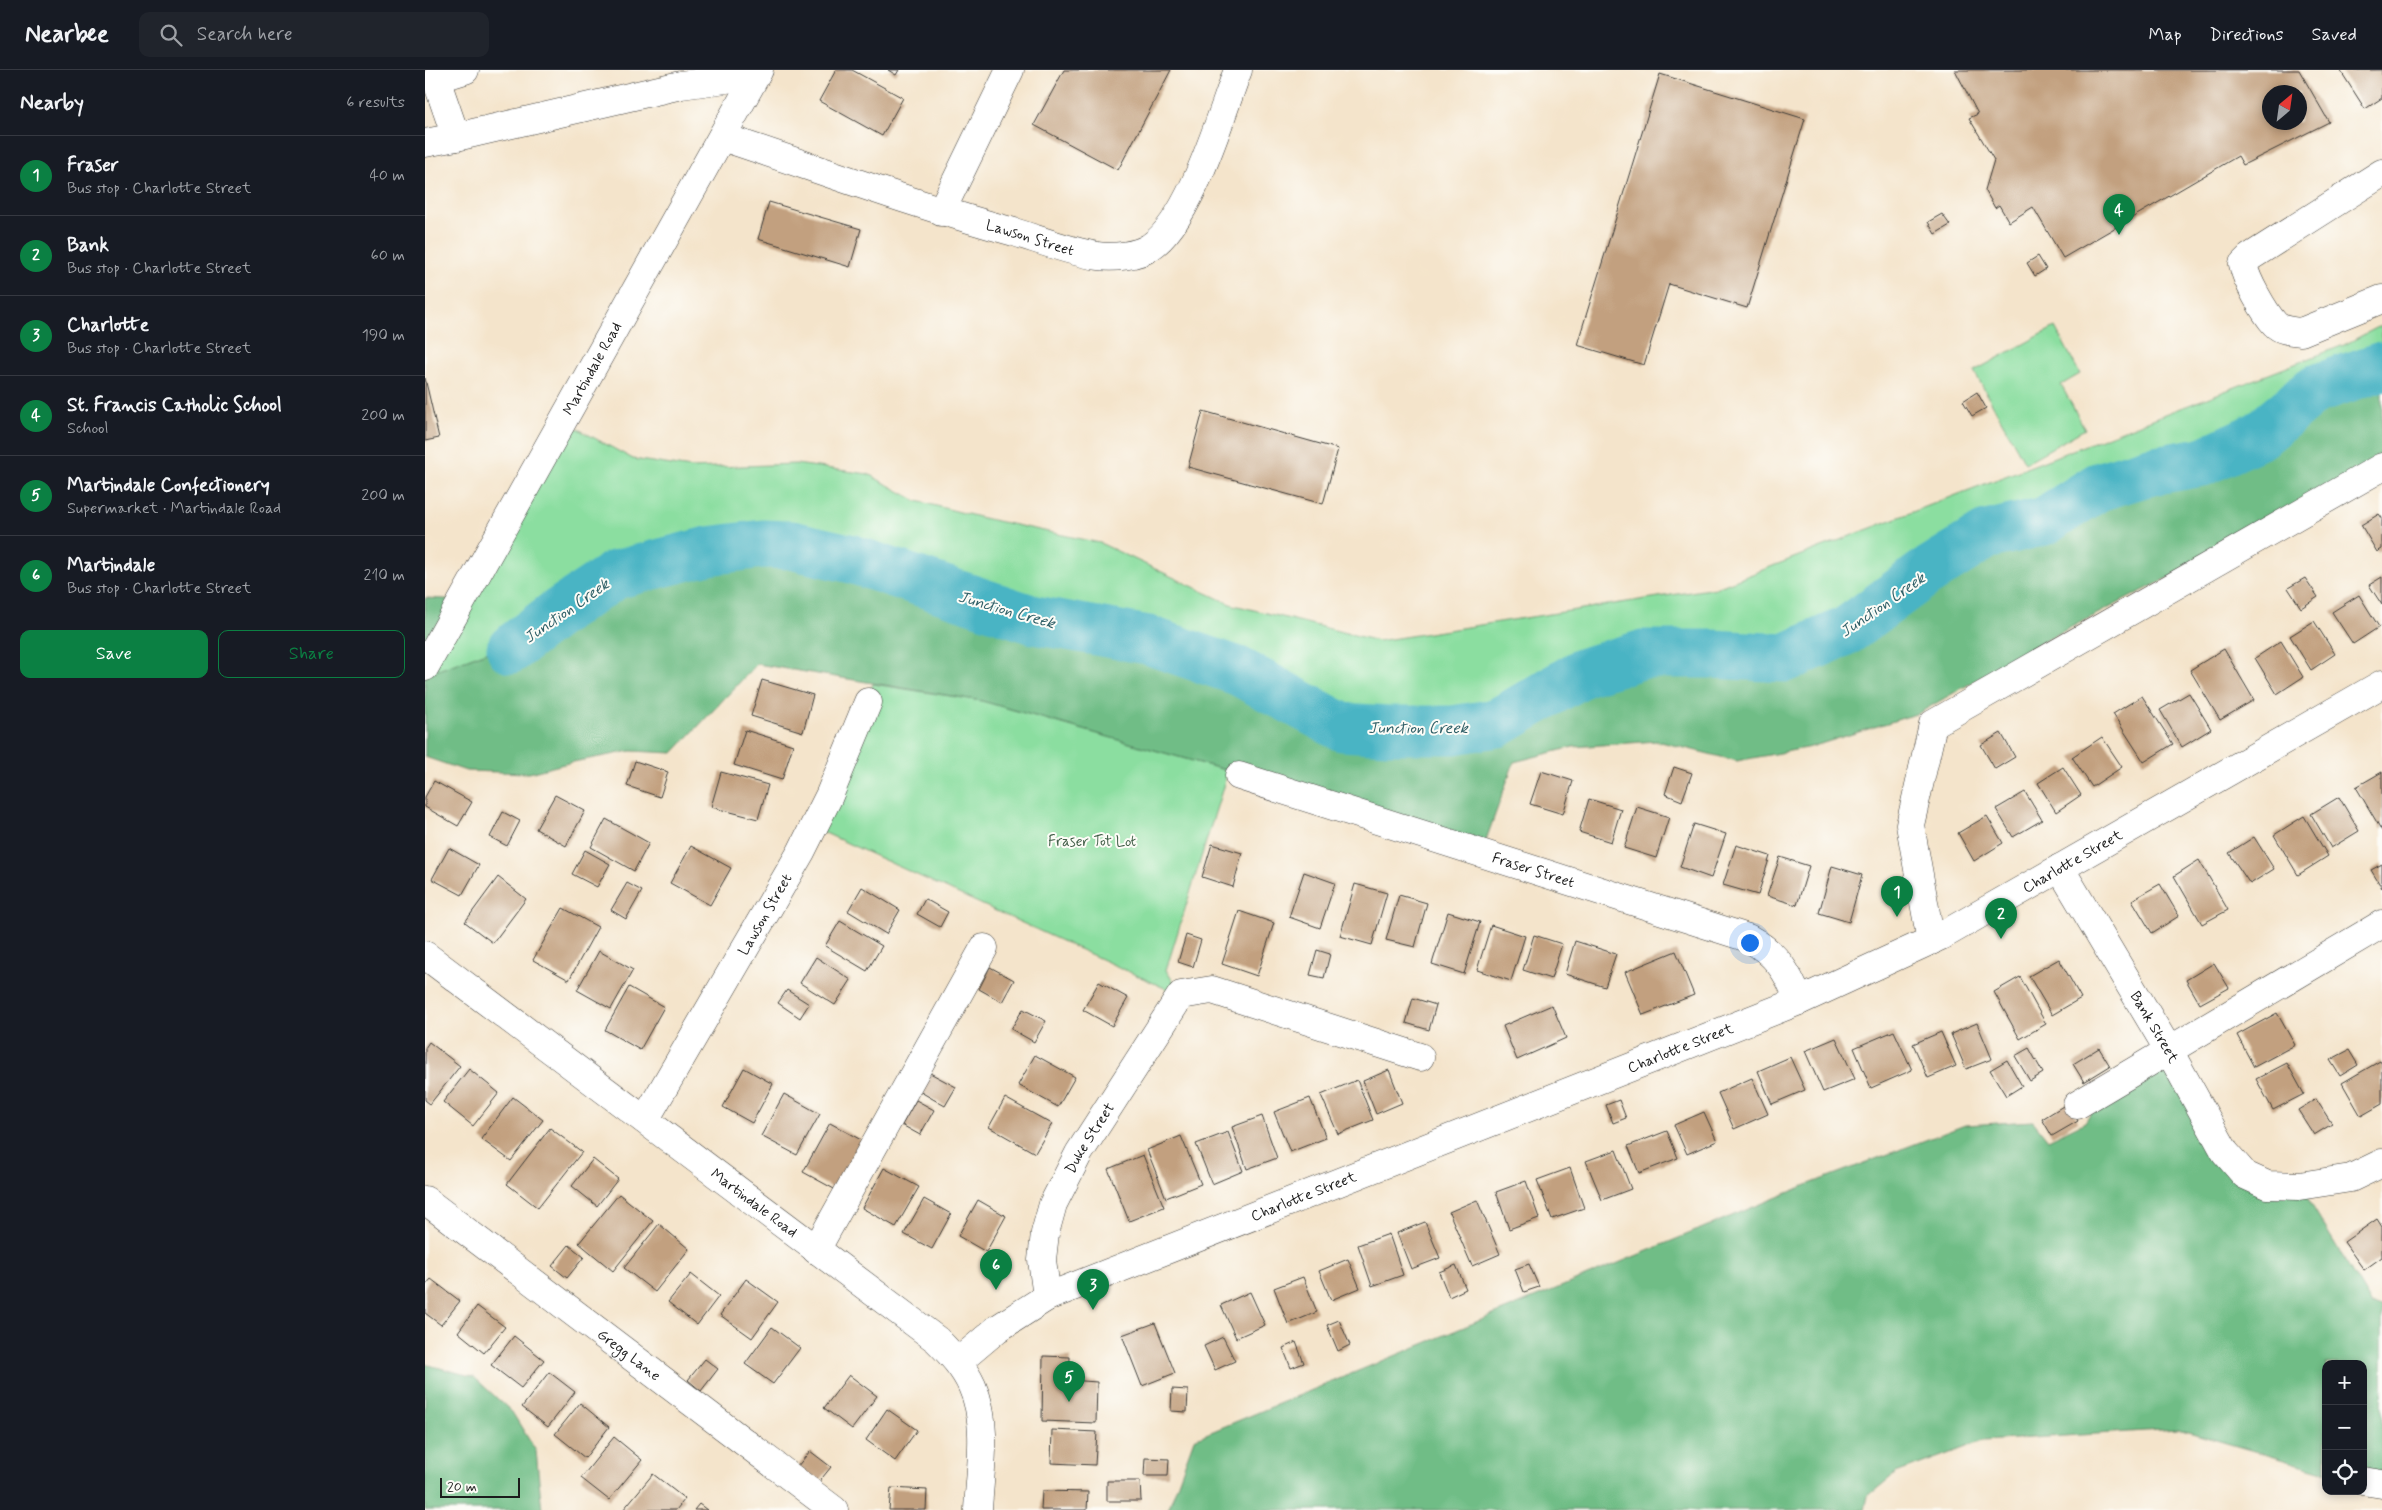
<!DOCTYPE html>
<meta charset="utf-8">
<style>
body{margin:0;font-family:Mynerve,sans-serif;background:#20242c;color:#f1f3f6}
.controls{position:absolute;right:15px;bottom:15px;display:grid;overflow:hidden;border-radius:10px;box-shadow:0 2px 8px #0003}
.controls button{width:45px;height:45px;display:grid;place-items:center;padding:0;border:0;border-bottom:1px solid #363941;background:#171b24;color:#f1f3f6;font:25px sans-serif}
.compass{position:absolute;left:1837px;top:15px;width:45px;height:45px;border-radius:50%;background:#171b24;box-shadow:0 2px 8px #0003;rotate:29deg}
.scale{position:absolute;left:15px;bottom:12px;width:80px;box-sizing:border-box;padding-left:5px;border:2px solid #1c1c1c;border-top:0;font-size:14px;line-height:18px;white-space:nowrap;color:#1c1c1c;-webkit-text-stroke:4px #fdfcf7;paint-order:stroke}
.you{position:absolute;left:1324px;top:872px;width:18px;height:18px;margin:-12px;border:4px solid #fff;border-radius:50%;background:#1a73e8;box-shadow:0 0 0 8px #1a73e833}
.badge{display:grid;place-items:center;width:32px;height:32px;border-radius:50%;background:#0b8043;color:#fff;font-size:16px;font-weight:700}
.pin{position:absolute;translate:-50% -41px;filter:drop-shadow(0 1px 2px #0008)}
.pin::after{content:'';position:absolute;top:26px;width:18px;height:15px;background:inherit;clip-path:polygon(0 0,100% 0,50% 100%)}
.list{margin:0;padding:0;list-style:none}
h2{display:flex;justify-content:space-between;align-items:center;height:65px;margin:0;padding:0 20px;font-size:21px}
h2 small{font-size:16px;font-weight:400;color:#9ea1a6}
.list li{display:grid;grid-template-columns:32px 1fr auto;gap:15px;align-items:center;box-sizing:border-box;height:80px;padding:0 20px;border-top:1px solid #363941}
.list b{display:block;font-size:19px;white-space:nowrap}
.list p{margin:0;font-size:16px;white-space:nowrap;color:#9ea1a6}
.list em{font-size:16px;font-style:normal;color:#9ea1a6}
.actions{display:flex;gap:10px;padding:15px 20px}
.actions a{flex:1;padding:11px 0;border:1px solid #0b8043;border-radius:10px;text-align:center;font-size:18px;color:#0b8043}
.actions .main{background:#0b8043;color:#fff}
.icon{flex:none;width:28px;height:28px;fill:none;stroke:currentColor;stroke-width:2;stroke-linecap:round;stroke-linejoin:round}
.map{position:relative;flex:none;width:1957px;height:1440px;overflow:hidden}
header{display:flex;align-items:center;gap:30px;box-sizing:border-box;height:70px;padding:0 25px;background:#171b24;border-bottom:1px solid #363941}
header strong{font-size:24px}
nav{display:flex;gap:28px;margin-inline-start:auto;font-size:18px}
.search{width:350px;height:45px;background:#20242c;display:flex;align-items:center;gap:12px;box-sizing:border-box;padding:0 18px;border-radius:10px;color:#9ea1a6;font-size:19px}
main{display:flex}
aside{flex:1;background:#171b24}
.map>svg:first-child{display:block}
.green{fill:#8bdea0;stroke:#547d5e}
.forest{fill:#70bd86;stroke:#466c51}
.lines{fill:none;stroke-linecap:round;stroke-linejoin:round}
.river{stroke:#48b4c4;stroke-width:49}
.building{fill:#c2a07f;fill-rule:evenodd}
.minor-casing{stroke:#3c3a36;stroke-width:29}
.minor{stroke:#fff;stroke-width:28}
.labels{text-anchor:middle;stroke-width:4;stroke-linejoin:round;paint-order:stroke}
.street-label{font-size:15px;fill:#1c1c1c;stroke:#fdfcf7}
.park-label{font-size:15px;fill:#43604a;stroke:#fdfcf7}
.water-label{font-size:16px;font-style:italic;fill:#306068;stroke:#fdfcf7}
</style>
<header>
<strong>Nearbee</strong>
<div class="search"><svg class="icon" aria-label="search" viewBox="0 0 24 24"><circle cx="10" cy="10" r="6"/><path d="M15 15l6 6"/></svg>Search here</div>
<nav><a>Map</a><a>Directions</a><a>Saved</a></nav>
</header>
<main>
<aside>
<h2>Nearby<small>6 results</small></h2>
<ul class="list">
<li><span class="badge">1</span><div><b>Fraser</b><p>Bus stop · Charlotte Street</p></div><em>40 m</em></li>
<li><span class="badge">2</span><div><b>Bank</b><p>Bus stop · Charlotte Street</p></div><em>60 m</em></li>
<li><span class="badge">3</span><div><b>Charlotte</b><p>Bus stop · Charlotte Street</p></div><em>190 m</em></li>
<li><span class="badge">4</span><div><b>St. Francis Catholic School</b><p>School</p></div><em>200 m</em></li>
<li><span class="badge">5</span><div><b>Martindale Confectionery</b><p>Supermarket · Martindale Road</p></div><em>200 m</em></li>
<li><span class="badge">6</span><div><b>Martindale</b><p>Bus stop · Charlotte Street</p></div><em>210 m</em></li>
</ul>
<div class="actions"><a class="main">Save</a><a>Share</a></div>
</aside>
<div class="map">
<svg width="1957" height="1440" viewBox="0 0 1957 1440">
<rect width="100%" height="100%" fill="#fdfcf7"/>
<filter id="ink" filterUnits="userSpaceOnUse"><feTurbulence type="fractalNoise" baseFrequency=".02" numOctaves="2"/><feDisplacementMap in="SourceGraphic" scale="10" xChannelSelector="R" yChannelSelector="G"/><feConvolveMatrix kernelMatrix="1 2 1 2 8 2 1 2 1" color-interpolation-filters="sRGB"/></filter>
<filter id="wash" filterUnits="userSpaceOnUse"><feTurbulence type="fractalNoise" baseFrequency=".0096" numOctaves="4" result="noise"/><feDisplacementMap in="SourceGraphic" scale="20" xChannelSelector="R" yChannelSelector="G"/><feGaussianBlur stdDeviation="1.12" result="paint"/><feColorMatrix in="noise" values="0 0 0 0 0 0 0 0 0 0 0 0 0 0 0 0 0 1.4 0 .05"/><feComposite in="paint" operator="in"/></filter>
<g filter="url(#wash)">
<rect width="100%" height="100%" fill="#f4e4cb"/>
<!-- green -->
<g class="green">
<polygon points="1957,255 1957,294 1889,317 1833,364 1777,390 1725,398 1673,415 1620,449 1561,463 1498,502 1422,558 1359,586 1288,582 1218,582 1114,625 1071,651 1028,658 963,658 918,655 814,599 724,568 610,548 427,487 366,473 338,472 282,479 189,503 75,577 0,605 142,353 208,389 266,398 371,394 443,404 492,431 558,448 675,473 805,534 953,571 1291,518 1919,275"/>
<polygon points="1630,257 1655,304 1636,315 1660,359 1600,393 1549,301"/>
<polygon points="448,614 557,631 803,701 741,900 757,926 387,757 402,726"/>
</g>
<!-- forest -->
<g class="forest">
<polygon points="1957,294 1957,390 1792,483 1619,571 1494,643 1386,677 1312,691 1232,671 1148,677 1089,692 1057,781 814,704 557,631 332,594 248,683 206,681 143,693 104,703 41,701 0,687 0,605 75,577 189,503 282,479 338,472 366,473 427,487 610,548 724,568 814,599 918,655 963,658 1028,658 1071,651 1158,600 1218,582 1288,582 1359,586 1422,558 1498,502 1561,463 1620,449 1673,415 1725,398 1777,390 1833,364 1889,317"/>
<polygon points="0,528 40,530 0,601"/>
<polygon points="1744,976 1813,1095 1874,1114 1947,1235 1957,1236 1957,1413 1938,1409 1938,1294 1901,1294 1901,1402 1753,1359 1558,1371 1471,1403 1443,1426 1440,1440 743,1440 769,1369 1379,1116 1540,1055 1608,1051 1623,1070 1660,1052 1682,1015"/>
<polygon points="0,1294 49,1307 87,1342 111,1381 117,1440 0,1440"/>
</g>
<g class="lines">
<!-- river -->
<polyline class="river" points="86,579 130,545 190,505 283,481 338,474 366,475 427,489 609,550 723,570 813,601 917,657 963,660 1028,660 1072,653 1159,602 1219,584 1288,584 1360,588 1423,560 1499,504 1561,465 1620,451 1673,417 1725,401 1777,392 1835,365 1890,319 1957,296"/>
</g>
<g id="blocks">
<!-- building -->
<g class="building">
<polygon points="411,0 427,0 478,28 457,66 394,31"/>
<polygon points="463,0 474,0 471,5"/>
<polygon points="639,0 746,0 693,100 609,55"/>
<path d="M1530,0H1874L1904,52L1818,95L1813,86L1638,188L1608,137L1584,152L1574,135L1570,138L1560,120L1569,90L1544,48L1553,44ZM1844,22H1874V52H1844Z"/>
<polygon points="1915,0 1957,0 1957,28 1940,39"/>
<polygon points="1235,4 1380,49 1322,238 1244,214 1219,295 1152,275"/>
<polygon points="344,132 436,159 425,197 333,169"/>
<polygon points="1517,144 1525,155 1510,164 1503,152"/>
<polygon points="1613,186 1621,199 1610,206 1602,193"/>
<polygon points="0,308 14,368 0,371"/>
<polygon points="1552,322 1561,338 1547,346 1538,331"/>
<polygon points="778,341 913,379 898,434 763,397"/>
<polygon points="1954,444 1957,448 1957,479 1952,482 1936,455"/>
<polygon points="1957,507 1957,535 1944,515"/>
<polygon points="1880,508 1893,527 1876,538 1863,518"/>
<polygon points="1934,525 1954,557 1928,574 1907,542"/>
<polygon points="1889,551 1910,584 1886,600 1865,566"/>
<polygon points="1856,571 1878,607 1852,624 1830,588"/>
<polygon points="1799,579 1829,630 1795,650 1765,600"/>
<polygon points="337,610 388,625 378,662 326,646"/>
<polygon points="1764,623 1786,659 1757,677 1735,640"/>
<polygon points="1717,626 1748,674 1719,692 1688,644"/>
<polygon points="320,660 368,675 357,710 309,695"/>
<polygon points="1576,663 1590,687 1570,699 1556,675"/>
<polygon points="1677,667 1697,697 1667,717 1647,687"/>
<polygon points="210,691 243,702 235,727 202,716"/>
<polygon points="1249,697 1267,703 1257,731 1240,724"/>
<polygon points="1638,697 1656,725 1631,742 1613,713"/>
<polygon points="1116,701 1148,711 1138,744 1105,734"/>
<polygon points="296,702 343,715 333,749 286,737"/>
<polygon points="1957,702 1957,761 1931,717"/>
<polygon points="9,711 47,732 33,756 0,737 0,727"/>
<polygon points="1600,722 1617,750 1588,767 1571,739"/>
<polygon points="130,725 160,741 141,776 111,759"/>
<polygon points="1914,727 1934,761 1906,778 1886,744"/>
<polygon points="1164,729 1196,739 1186,772 1154,762"/>
<polygon points="1212,737 1244,747 1231,788 1199,778"/>
<polygon points="78,742 95,751 82,776 65,767"/>
<polygon points="1562,746 1578,773 1549,791 1533,763"/>
<polygon points="1879,746 1903,786 1873,805 1849,765"/>
<polygon points="181,749 224,773 209,801 166,777"/>
<polygon points="1269,754 1301,764 1286,808 1255,797"/>
<polygon points="1829,767 1849,799 1825,814 1804,783"/>
<polygon points="787,774 817,783 808,817 777,807"/>
<polygon points="1311,775 1345,786 1333,825 1298,815"/>
<polygon points="266,776 306,798 285,835 245,813"/>
<polygon points="24,778 54,795 37,825 7,809"/>
<polygon points="160,780 185,794 172,817 147,804"/>
<polygon points="1355,787 1384,796 1372,835 1342,826"/>
<polygon points="1774,790 1803,840 1777,854 1749,806"/>
<polygon points="1957,794 1957,818 1946,800"/>
<polygon points="1407,796 1437,805 1424,852 1394,843"/>
<polygon points="879,802 910,813 895,858 864,847"/>
<polygon points="73,807 101,829 68,873 40,852"/>
<polygon points="202,813 217,821 201,849 186,840"/>
<polygon points="930,814 962,823 947,875 915,866"/>
<polygon points="1735,814 1754,846 1727,863 1707,830"/>
<polygon points="437,817 475,840 461,864 423,841"/>
<polygon points="974,825 1002,833 990,877 961,870"/>
<polygon points="500,829 523,842 515,857 492,844"/>
<polygon points="138,838 173,857 144,910 108,890"/>
<polygon points="814,841 849,853 832,906 797,894"/>
<polygon points="1023,842 1055,852 1039,904 1007,894"/>
<polygon points="415,851 457,876 442,901 400,876"/>
<polygon points="1066,855 1100,866 1086,911 1052,900"/>
<polygon points="761,865 776,870 768,897 753,892"/>
<polygon points="1109,865 1137,874 1126,909 1098,900"/>
<polygon points="1150,871 1191,884 1180,917 1140,904"/>
<polygon points="892,880 905,884 899,908 885,905"/>
<polygon points="174,881 208,900 186,939 152,920"/>
<polygon points="1251,881 1269,925 1218,945 1200,902"/>
<polygon points="391,887 426,910 410,935 375,913"/>
<polygon points="1634,889 1656,928 1627,945 1604,906"/>
<polygon points="1789,893 1804,918 1775,934 1761,910"/>
<polygon points="565,897 589,910 577,932 554,919"/>
<polygon points="1595,907 1621,954 1595,969 1569,922"/>
<polygon points="674,912 703,928 687,956 658,940"/>
<polygon points="204,917 239,937 215,980 180,960"/>
<polygon points="362,920 384,934 375,948 353,933"/>
<polygon points="988,928 1011,935 1004,960 981,953"/>
<polygon points="1127,935 1141,968 1092,990 1078,956"/>
<polygon points="598,939 621,951 609,972 586,959"/>
<polygon points="1852,943 1870,975 1829,997 1812,965"/>
<polygon points="1552,953 1567,989 1541,999 1526,964"/>
<polygon points="1469,961 1487,1000 1446,1018 1429,978"/>
<polygon points="1516,962 1531,996 1503,1008 1488,974"/>
<polygon points="1411,968 1430,1009 1398,1022 1380,981"/>
<polygon points="4,972 35,996 5,1034 0,1030 0,978"/>
<polygon points="1604,978 1618,1003 1605,1011 1590,986"/>
<polygon points="1674,978 1685,996 1659,1012 1648,994"/>
<polygon points="1924,980 1933,995 1915,1006 1905,990"/>
<polygon points="610,985 650,1007 633,1037 593,1015"/>
<polygon points="1365,987 1380,1020 1347,1034 1333,1001"/>
<polygon points="1582,990 1597,1016 1581,1026 1565,1000"/>
<polygon points="1955,991 1957,994 1957,1034 1936,1046 1917,1013"/>
<polygon points="1862,993 1879,1024 1848,1040 1831,1009"/>
<polygon points="319,998 348,1014 327,1053 298,1037"/>
<polygon points="44,999 74,1023 48,1056 18,1032"/>
<polygon points="964,1000 977,1033 951,1044 938,1011"/>
<polygon points="505,1003 531,1017 520,1036 494,1021"/>
<polygon points="1327,1008 1343,1044 1309,1059 1293,1023"/>
<polygon points="932,1010 948,1050 913,1064 896,1025"/>
<polygon points="359,1024 395,1044 372,1085 336,1066"/>
<polygon points="88,1027 118,1050 86,1091 56,1069"/>
<polygon points="580,1028 627,1054 610,1083 564,1057"/>
<polygon points="885,1028 901,1068 865,1082 849,1042"/>
<polygon points="1891,1029 1907,1054 1889,1065 1873,1040"/>
<polygon points="491,1030 509,1040 495,1065 477,1055"/>
<polygon points="1194,1030 1201,1048 1188,1053 1181,1035"/>
<polygon points="1643,1033 1653,1051 1627,1066 1617,1049"/>
<polygon points="1279,1042 1292,1071 1262,1084 1249,1055"/>
<polygon points="837,1046 852,1088 822,1099 807,1057"/>
<polygon points="405,1053 438,1071 411,1120 378,1102"/>
<polygon points="125,1058 157,1082 113,1138 82,1114"/>
<polygon points="1242,1061 1253,1088 1214,1103 1203,1076"/>
<polygon points="803,1062 818,1101 787,1114 771,1074"/>
<polygon points="756,1066 776,1114 741,1128 722,1080"/>
<polygon points="1191,1080 1206,1119 1177,1130 1161,1091"/>
<polygon points="718,1085 739,1137 704,1151 683,1099"/>
<polygon points="168,1089 193,1109 172,1136 147,1116"/>
<polygon points="459,1098 494,1117 471,1157 437,1138"/>
<polygon points="1145,1098 1159,1138 1127,1149 1112,1110"/>
<polygon points="1101,1111 1114,1148 1084,1159 1071,1122"/>
<polygon points="194,1124 228,1151 188,1201 154,1173"/>
<polygon points="499,1129 526,1144 507,1179 479,1164"/>
<polygon points="553,1130 581,1146 561,1182 533,1166"/>
<polygon points="1052,1130 1075,1184 1047,1196 1024,1142"/>
<polygon points="1952,1149 1957,1157 1957,1187 1939,1200 1919,1172"/>
<polygon points="1000,1152 1015,1188 986,1199 972,1163"/>
<polygon points="234,1154 264,1179 230,1222 199,1198"/>
<polygon points="964,1164 978,1205 947,1216 933,1175"/>
<polygon points="144,1175 159,1187 142,1208 127,1196"/>
<polygon points="923,1189 935,1218 906,1230 894,1201"/>
<polygon points="1104,1194 1114,1217 1099,1222 1090,1199"/>
<polygon points="1031,1195 1041,1219 1024,1227 1014,1202"/>
<polygon points="266,1204 294,1226 272,1255 243,1232"/>
<polygon points="878,1207 892,1242 863,1254 849,1218"/>
<polygon points="6,1209 35,1231 16,1255 0,1243 0,1216"/>
<polygon points="321,1209 353,1232 327,1268 295,1245"/>
<polygon points="825,1222 840,1255 811,1268 796,1235"/>
<polygon points="52,1236 80,1257 59,1283 33,1262"/>
<polygon points="914,1250 925,1275 913,1281 902,1255"/>
<polygon points="730,1253 750,1303 717,1316 697,1265"/>
<polygon points="347,1257 375,1278 348,1314 320,1294"/>
<polygon points="89,1266 119,1290 96,1318 66,1295"/>
<polygon points="798,1267 810,1291 790,1300 779,1276"/>
<polygon points="871,1272 879,1293 866,1298 858,1278"/>
<polygon points="618,1286 645,1287 644,1310 672,1312 671,1353 617,1351"/>
<polygon points="280,1289 293,1299 276,1321 263,1310"/>
<polygon points="124,1302 150,1322 123,1357 97,1337"/>
<polygon points="424,1305 452,1326 427,1359 399,1338"/>
<polygon points="747,1319 763,1320 762,1342 746,1341"/>
<polygon points="155,1333 184,1357 160,1388 130,1364"/>
<polygon points="462,1339 492,1360 470,1391 441,1370"/>
<polygon points="627,1360 672,1362 670,1395 626,1393"/>
<polygon points="189,1367 217,1390 184,1430 156,1408"/>
<polygon points="385,1381 406,1397 393,1413 372,1397"/>
<polygon points="720,1388 744,1389 743,1406 719,1406"/>
<polygon points="228,1404 260,1429 251,1440 198,1440"/>
<polygon points="682,1411 715,1411 716,1431 682,1431"/>
<polygon points="466,1418 502,1420 501,1440 464,1440"/>
<polygon points="617,1421 663,1422 662,1440 616,1440"/>
<polygon points="274,1434 282,1440 269,1440"/>
</g>
</g>
</g>
<g filter="url(#ink)">
<use href="#blocks" fill-opacity="0" stroke="#3c3a36" stroke-width="1"/>
<g class="lines">
<defs>
<g id="minor">
<polyline points="40,0 11,9 31,67 256,15 331,5"/>
<path id="s1" d="M297,67C394,99 490,135 589,162C615,170 646,182 673,186C688,188 712,186 725,177C766,150 795,47 813,0"/>
<polyline points="0,73 31,67"/>
<path d="M1957,103L1825,187L1818,194C1821,210 1839,242 1850,254C1857,261 1867,261 1876,262L1957,229"/>
<polyline points="516,142 585,0"/>
<path id="s2" d="M0,597L334,0"/>
<path id="s3" d="M814,706L1323,868C1351,883 1363,902 1374,931"/>
<path id="s4" d="M1635,798L1743,979L1800,1082L1820,1105L1842,1115L1874,1116L1926,1108L1957,1093"/>
<polyline points="1506,871 1485,755 1508,654 1957,397"/>
<path id="s5" d="M0,885L512,1270C526,1284 539,1298 547,1316C564,1353 555,1401 553,1440"/>
<polyline points="1652,1035 1957,854"/>
<path id="s6" d="M220,1050L376,782L404,726L443,632"/>
<path id="s7" d="M0,1130L409,1440"/>
<polyline points="391,1180 559,878"/>
<path id="s8" d="M622,1227L617,1190L620,1163L628,1134L654,1083L756,925L787,920L995,987"/>
<path id="s9" d="M533,1292L572,1259L622,1227L1374,931L1520,864L1957,614"/>
<polyline points="1938,1411 1957,1414"/>
</g>
</defs>
<!-- minor casing -->
<use href="#minor" class="minor-casing"/>
<!-- minor -->
<use href="#minor" class="minor"/>
</g>
</g>
<g class="labels">
<!-- street labels -->
<g class="street-label">
<text dy="5" stroke="none"><textPath href="#s1" startOffset="324">Lawson Street</textPath></text>
<text dy="5" stroke="none"><textPath href="#s2" startOffset="342">Martindale Road</textPath></text>
<text dy="5" stroke="none"><textPath href="#s9" startOffset="1226">Charlotte Street</textPath></text>
<text dy="5" stroke="none"><textPath href="#s3" startOffset="309">Fraser Street</textPath></text>
<text dy="5" stroke="none"><textPath href="#s6" startOffset="238">Lawson Street</textPath></text>
<text dy="5" stroke="none"><textPath href="#s4" startOffset="185">Bank Street</textPath></text>
<text dy="5" stroke="none"><textPath href="#s9" startOffset="791">Charlotte Street</textPath></text>
<text dy="5" stroke="none"><textPath href="#s8" startOffset="170">Duke Street</textPath></text>
<text dy="5" stroke="none"><textPath href="#s9" startOffset="386">Charlotte Street</textPath></text>
<text dy="5" stroke="none"><textPath href="#s5" startOffset="412">Martindale Road</textPath></text>
<text dy="5" stroke="none"><textPath href="#s7" startOffset="256">Gregg Lane</textPath></text>
</g>
<!-- park labels -->
<g class="park-label">
<text x="667" y="776">Fraser Tot Lot</text>
</g>
<!-- water labels -->
<g class="water-label">
<text transform="translate(1457 534) rotate(-35)" y="6">Junction Creek</text>
<text transform="translate(582 539) rotate(16)" y="6">Junction Creek</text>
<text transform="translate(141 540) rotate(-35)" y="6">Junction Creek</text>
<text x="993" y="663">Junction Creek</text>
</g>
</g>
</svg>
<div class="controls">
<button>+</button>
<button>−</button>
<button><svg class="icon" aria-label="locate" viewBox="0 0 24 24"><circle cx="12" cy="12" r="6"/><path d="M12 2v4M12 18v4M2 12h4M18 12h4"/></svg></button>
</div>
<svg class="compass" viewBox="-18 -18 36 36"><path d="M0-13l5 13h-10z" fill="#e53935"/><path d="M0 13l5-13h-10z" fill="#9ea1a6"/></svg>
<div class="scale">20 m</div>
<div class="you"></div>
<div class="pin badge" style="left:1472px;top:847px">1</div>
<div class="pin badge" style="left:1576px;top:869px">2</div>
<div class="pin badge" style="left:668px;top:1240px">3</div>
<div class="pin badge" style="left:1694px;top:165px">4</div>
<div class="pin badge" style="left:644px;top:1332px">5</div>
<div class="pin badge" style="left:571px;top:1220px">6</div>
</div>
</main>
